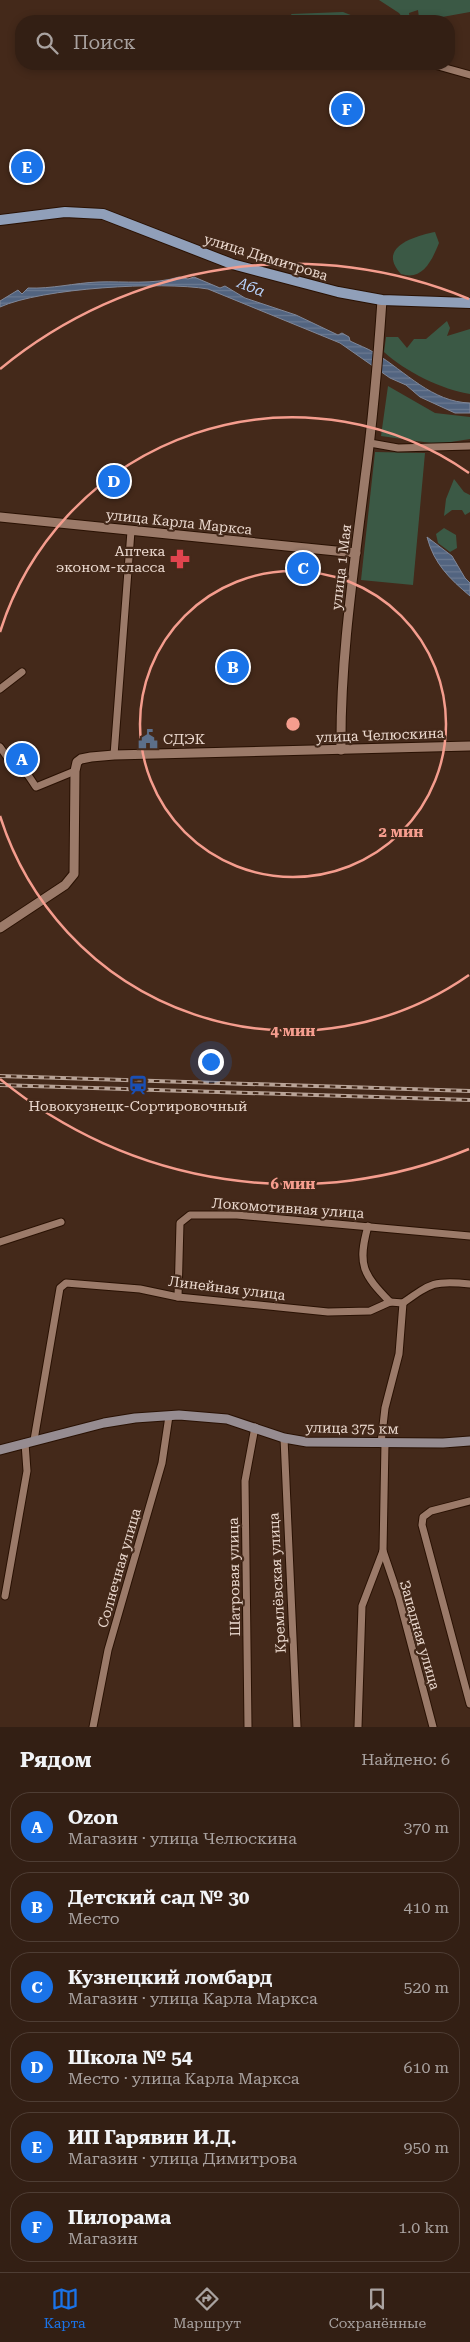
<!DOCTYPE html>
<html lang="ru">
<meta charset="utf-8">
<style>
body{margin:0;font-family:"Roboto Serif",serif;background:#3b271d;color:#f1f3f6}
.you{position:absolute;left:210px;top:1061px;width:18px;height:18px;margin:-12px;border:4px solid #fff;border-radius:50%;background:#1a73e8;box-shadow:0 0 0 8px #1a73e833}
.badge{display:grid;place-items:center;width:32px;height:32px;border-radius:50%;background:#1a73e8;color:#fff;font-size:16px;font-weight:700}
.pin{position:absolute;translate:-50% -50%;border:2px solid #fff;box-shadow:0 1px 5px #0006}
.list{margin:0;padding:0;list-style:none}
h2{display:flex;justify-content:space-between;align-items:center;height:65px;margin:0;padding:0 20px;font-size:21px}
h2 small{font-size:16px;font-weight:400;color:#a9a2a0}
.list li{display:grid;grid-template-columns:32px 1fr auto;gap:15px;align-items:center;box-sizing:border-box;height:70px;margin:0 10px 10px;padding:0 10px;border:1px solid #4e3d34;border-radius:20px}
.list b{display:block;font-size:19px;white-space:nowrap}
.list p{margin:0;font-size:16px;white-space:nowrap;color:#a9a2a0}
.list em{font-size:16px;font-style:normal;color:#a9a2a0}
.icon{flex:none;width:28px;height:28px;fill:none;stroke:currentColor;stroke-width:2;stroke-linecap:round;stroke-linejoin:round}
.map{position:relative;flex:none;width:470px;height:1727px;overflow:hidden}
.search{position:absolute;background:#331f14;box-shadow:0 2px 8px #0003;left:15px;right:15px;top:15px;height:55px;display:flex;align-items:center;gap:12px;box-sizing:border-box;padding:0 18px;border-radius:20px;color:#a9a2a0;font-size:19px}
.sheet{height:545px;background:#331f14}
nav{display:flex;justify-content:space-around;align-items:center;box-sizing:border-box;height:70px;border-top:1px solid #4e3d34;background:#331f14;font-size:14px;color:#a9a2a0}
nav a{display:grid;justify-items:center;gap:2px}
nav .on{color:#1a73e8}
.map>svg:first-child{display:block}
.green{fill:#3b5945}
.water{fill:url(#water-rules);stroke:#808798}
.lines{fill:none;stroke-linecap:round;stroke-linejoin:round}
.minor-casing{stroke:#291103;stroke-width:9}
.tertiary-casing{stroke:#291103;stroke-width:11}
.secondary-casing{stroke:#291103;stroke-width:11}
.primary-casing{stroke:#291103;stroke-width:12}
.minor{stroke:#9b7a69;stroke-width:7}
.tertiary{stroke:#9b7a69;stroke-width:9}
.secondary{stroke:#968c91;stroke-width:9}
.primary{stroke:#909fb9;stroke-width:10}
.rail-casing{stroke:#b8a397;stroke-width:4}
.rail{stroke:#44291a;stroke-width:2;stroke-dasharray:5.5;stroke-linecap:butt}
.ring{fill:none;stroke:#f59d8e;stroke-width:2.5}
.labels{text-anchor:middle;stroke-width:4.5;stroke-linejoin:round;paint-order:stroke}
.street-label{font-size:14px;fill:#ebd9cf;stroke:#44291a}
.poi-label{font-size:14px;fill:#ebd9cf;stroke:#44291a;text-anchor:end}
.water-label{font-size:15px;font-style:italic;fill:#b8d3fc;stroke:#44291a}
.centre{fill:#f59d8e;stroke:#44291a;stroke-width:2.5}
.ring-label{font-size:15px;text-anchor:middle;font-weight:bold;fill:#f59d8e;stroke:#44291a;stroke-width:4.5;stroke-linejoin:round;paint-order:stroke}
</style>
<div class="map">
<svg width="470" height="1727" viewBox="0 0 470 1727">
<defs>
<pattern id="water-rules" width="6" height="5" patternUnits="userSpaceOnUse" patternTransform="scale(1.25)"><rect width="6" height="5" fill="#526480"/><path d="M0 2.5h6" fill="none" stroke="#6b7a91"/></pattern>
</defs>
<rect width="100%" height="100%" fill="#44291a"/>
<!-- green -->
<g class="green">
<polygon points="379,0 470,0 470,12 431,19 425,16 419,18 418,10 409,13 410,21 405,21 399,13"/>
<polygon points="343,12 366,21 295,21 291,14"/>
<path d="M435,232L439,243C432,260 423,281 401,274C376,247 415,236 435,232Z"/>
<path d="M447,321L450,328L447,336L470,329V394C443,390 404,371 384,352L386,337H398L407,348L414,339H426Z"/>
<polygon points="388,386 435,413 470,417 470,439 438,444 381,436"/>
<polygon points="375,452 425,453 413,585 361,580"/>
<polygon points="454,479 464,492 470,495 470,512 465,515 462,510 452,510 444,516 446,499"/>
<polygon points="444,528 456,535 457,548 450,552 438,543 436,534"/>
</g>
<!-- water -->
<g class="water">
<path d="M179,277L188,279L194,277L220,288L225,286L245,298L296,315L338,335L342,333L349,337L350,341C358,345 367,348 375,353C406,372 432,402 470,403V413H455L420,397L406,385L390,378L340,343L208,289C161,281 42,288 0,307V301L18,290L22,294L28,288C52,289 74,283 98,282C125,281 153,285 179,277Z"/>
<path d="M427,537L452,556L465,578L470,583V596C450,579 434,564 427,537Z"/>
</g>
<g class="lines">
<defs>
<g id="minor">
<polyline points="431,64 470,75"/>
<polyline points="370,443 398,448 470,446"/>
<polyline points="0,689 22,672"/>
<path d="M0,747L12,764C25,767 29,777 36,787L75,771"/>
<polyline points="114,755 131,531"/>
<path d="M368,1226C357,1265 363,1274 390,1302"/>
<polyline points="0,1242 61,1222"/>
<polyline points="178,1297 180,1223 190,1215 237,1215 470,1236"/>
<path d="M403,1303C431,1283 435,1280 470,1284"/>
<polyline points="284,1438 297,1727"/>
<polyline points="34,1440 60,1288 66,1283 140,1289 178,1297 328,1312 370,1311 390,1302 403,1303 399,1354 385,1408 381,1443"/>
<polyline points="470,1501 431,1511 423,1517 422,1525 470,1704"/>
<polyline points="383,1551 399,1598 433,1727"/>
<polyline points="5,1596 27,1471 25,1443"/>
<polyline points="93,1727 108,1650 162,1463 169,1416"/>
<polyline points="248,1727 245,1481 255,1427"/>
<polyline points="358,1727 362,1606 383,1551 385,1443"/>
</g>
<g id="tertiary">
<polyline points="0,517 356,553"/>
<path d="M341,750C340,659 354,568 365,478C373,419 378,359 382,300"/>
<polyline points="0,928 65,885 74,874 75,771 77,762 81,759 91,757 114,755 470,746"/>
</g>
<polyline id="secondary" points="0,1450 104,1423 135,1418 179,1415 227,1419 284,1438 307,1442 443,1443 470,1441"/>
<polyline id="primary" points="0,220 65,212 103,214 232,264 338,292 382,300 470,303"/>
</defs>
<!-- minor casing -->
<use href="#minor" class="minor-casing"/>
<!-- tertiary casing -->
<use href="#tertiary" class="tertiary-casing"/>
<!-- secondary casing -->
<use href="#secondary" class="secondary-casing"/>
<!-- primary casing -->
<use href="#primary" class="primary-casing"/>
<!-- minor -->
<use href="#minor" class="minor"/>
<!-- tertiary -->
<use href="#tertiary" class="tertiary"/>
<!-- secondary -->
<use href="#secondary" class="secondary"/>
<!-- primary -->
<use href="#primary" class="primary"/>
<defs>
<g id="rail">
<polyline points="0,1076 470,1091"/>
<polyline points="0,1085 470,1100"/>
</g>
</defs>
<!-- rail casing -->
<use href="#rail" class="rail-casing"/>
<!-- rail -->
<use href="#rail" class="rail"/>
</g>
<!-- distance rings -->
<g class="ring">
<circle cx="293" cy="724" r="153"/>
<path d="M469 975A307 307 0 0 1 0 816M0 632A307 307 0 0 1 469 473"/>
<path d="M469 1149A460 460 0 0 1 0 1079M0 369A460 460 0 0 1 469 299"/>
</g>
<!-- icons -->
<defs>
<symbol id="pharmacy-bare" viewBox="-9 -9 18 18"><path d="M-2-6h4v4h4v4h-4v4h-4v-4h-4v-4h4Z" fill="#e0444e" stroke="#44291a" stroke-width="2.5" paint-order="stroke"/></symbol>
<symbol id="civic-bare" viewBox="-9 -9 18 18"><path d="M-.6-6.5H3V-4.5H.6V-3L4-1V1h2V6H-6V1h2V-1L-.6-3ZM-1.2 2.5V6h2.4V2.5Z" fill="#5c6f8a" stroke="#44291a" stroke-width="2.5" paint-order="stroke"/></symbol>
<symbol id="station-bare" viewBox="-9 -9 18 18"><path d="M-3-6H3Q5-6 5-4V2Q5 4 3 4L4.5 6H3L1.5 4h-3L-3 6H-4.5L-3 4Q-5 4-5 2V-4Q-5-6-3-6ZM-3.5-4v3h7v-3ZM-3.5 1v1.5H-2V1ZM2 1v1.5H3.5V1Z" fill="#1a4fb4" stroke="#44291a" stroke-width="2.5" paint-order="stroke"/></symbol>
</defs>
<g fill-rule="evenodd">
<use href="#pharmacy-bare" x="166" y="545" width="28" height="28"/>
<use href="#civic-bare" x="134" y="725" width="28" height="28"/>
<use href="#station-bare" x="124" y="1071" width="28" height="28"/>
</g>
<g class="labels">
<!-- street labels -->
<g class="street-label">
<text transform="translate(266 257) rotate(17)" y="5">улица Димитрова</text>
<text transform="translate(179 522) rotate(6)" y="5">улица Карла Маркса</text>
<text transform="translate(341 567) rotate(-83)" y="5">улица 1 Мая</text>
<text transform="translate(380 735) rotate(-2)" y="5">улица Челюскина</text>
<text transform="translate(288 1208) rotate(4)" y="5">Локомотивная улица</text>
<text transform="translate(227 1288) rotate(7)" y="5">Линейная улица</text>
<text transform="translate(352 1428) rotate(1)" y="5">улица 375 км</text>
<text transform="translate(119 1568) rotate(-74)" y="5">Солнечная улица</text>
<text transform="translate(234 1577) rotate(-91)" y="5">Шатровая улица</text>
<text transform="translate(277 1583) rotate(-93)" y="5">Кремлёвская улица</text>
<text transform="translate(420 1635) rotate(74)" y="5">Западная улица</text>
</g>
<!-- poi labels -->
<g class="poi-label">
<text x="165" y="556">Аптека<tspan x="165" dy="16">эконом-класса</tspan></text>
<text x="163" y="744" text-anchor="start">СДЭК</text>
<text x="138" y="1111" text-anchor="middle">Новокузнецк-Сортировочный</text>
</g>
<!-- water labels -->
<g class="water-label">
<text transform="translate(251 287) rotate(22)" y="5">Аба</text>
</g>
</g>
<circle cx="293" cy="724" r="8" class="centre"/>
<g class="ring-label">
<text x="401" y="837">2 мин</text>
<text x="293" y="1036">4 мин</text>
<text x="293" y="1189">6 мин</text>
</g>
</svg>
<div class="you"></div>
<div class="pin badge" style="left:22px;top:759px">A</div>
<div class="pin badge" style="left:233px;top:667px">B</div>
<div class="pin badge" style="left:303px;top:568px">C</div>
<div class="pin badge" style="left:114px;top:481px">D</div>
<div class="pin badge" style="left:27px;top:167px">E</div>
<div class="pin badge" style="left:347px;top:109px">F</div>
<div class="search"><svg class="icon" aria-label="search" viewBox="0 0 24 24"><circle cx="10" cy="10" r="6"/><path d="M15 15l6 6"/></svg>Поиск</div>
</div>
<section class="sheet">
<h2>Рядом<small>Найдено: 6</small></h2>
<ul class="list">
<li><span class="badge">A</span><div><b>Ozon</b><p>Магазин · улица Челюскина</p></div><em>370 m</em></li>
<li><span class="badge">B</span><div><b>Детский сад № 30</b><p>Место</p></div><em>410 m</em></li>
<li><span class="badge">C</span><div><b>Кузнецкий ломбард</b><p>Магазин · улица Карла Маркса</p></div><em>520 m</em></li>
<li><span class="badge">D</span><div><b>Школа № 54</b><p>Место · улица Карла Маркса</p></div><em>610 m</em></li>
<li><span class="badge">E</span><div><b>ИП Гарявин И.Д.</b><p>Магазин · улица Димитрова</p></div><em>950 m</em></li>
<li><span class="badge">F</span><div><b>Пилорама</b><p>Магазин</p></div><em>1.0 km</em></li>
</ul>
</section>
<nav>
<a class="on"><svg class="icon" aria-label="map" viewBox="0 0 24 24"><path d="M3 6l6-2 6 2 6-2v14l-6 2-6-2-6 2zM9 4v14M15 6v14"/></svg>Карта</a>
<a><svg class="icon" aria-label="directions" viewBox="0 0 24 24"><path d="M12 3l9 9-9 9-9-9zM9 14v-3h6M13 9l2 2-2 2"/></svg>Маршрут</a>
<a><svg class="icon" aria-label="saved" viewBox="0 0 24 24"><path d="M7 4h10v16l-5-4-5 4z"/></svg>Сохранённые</a>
</nav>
